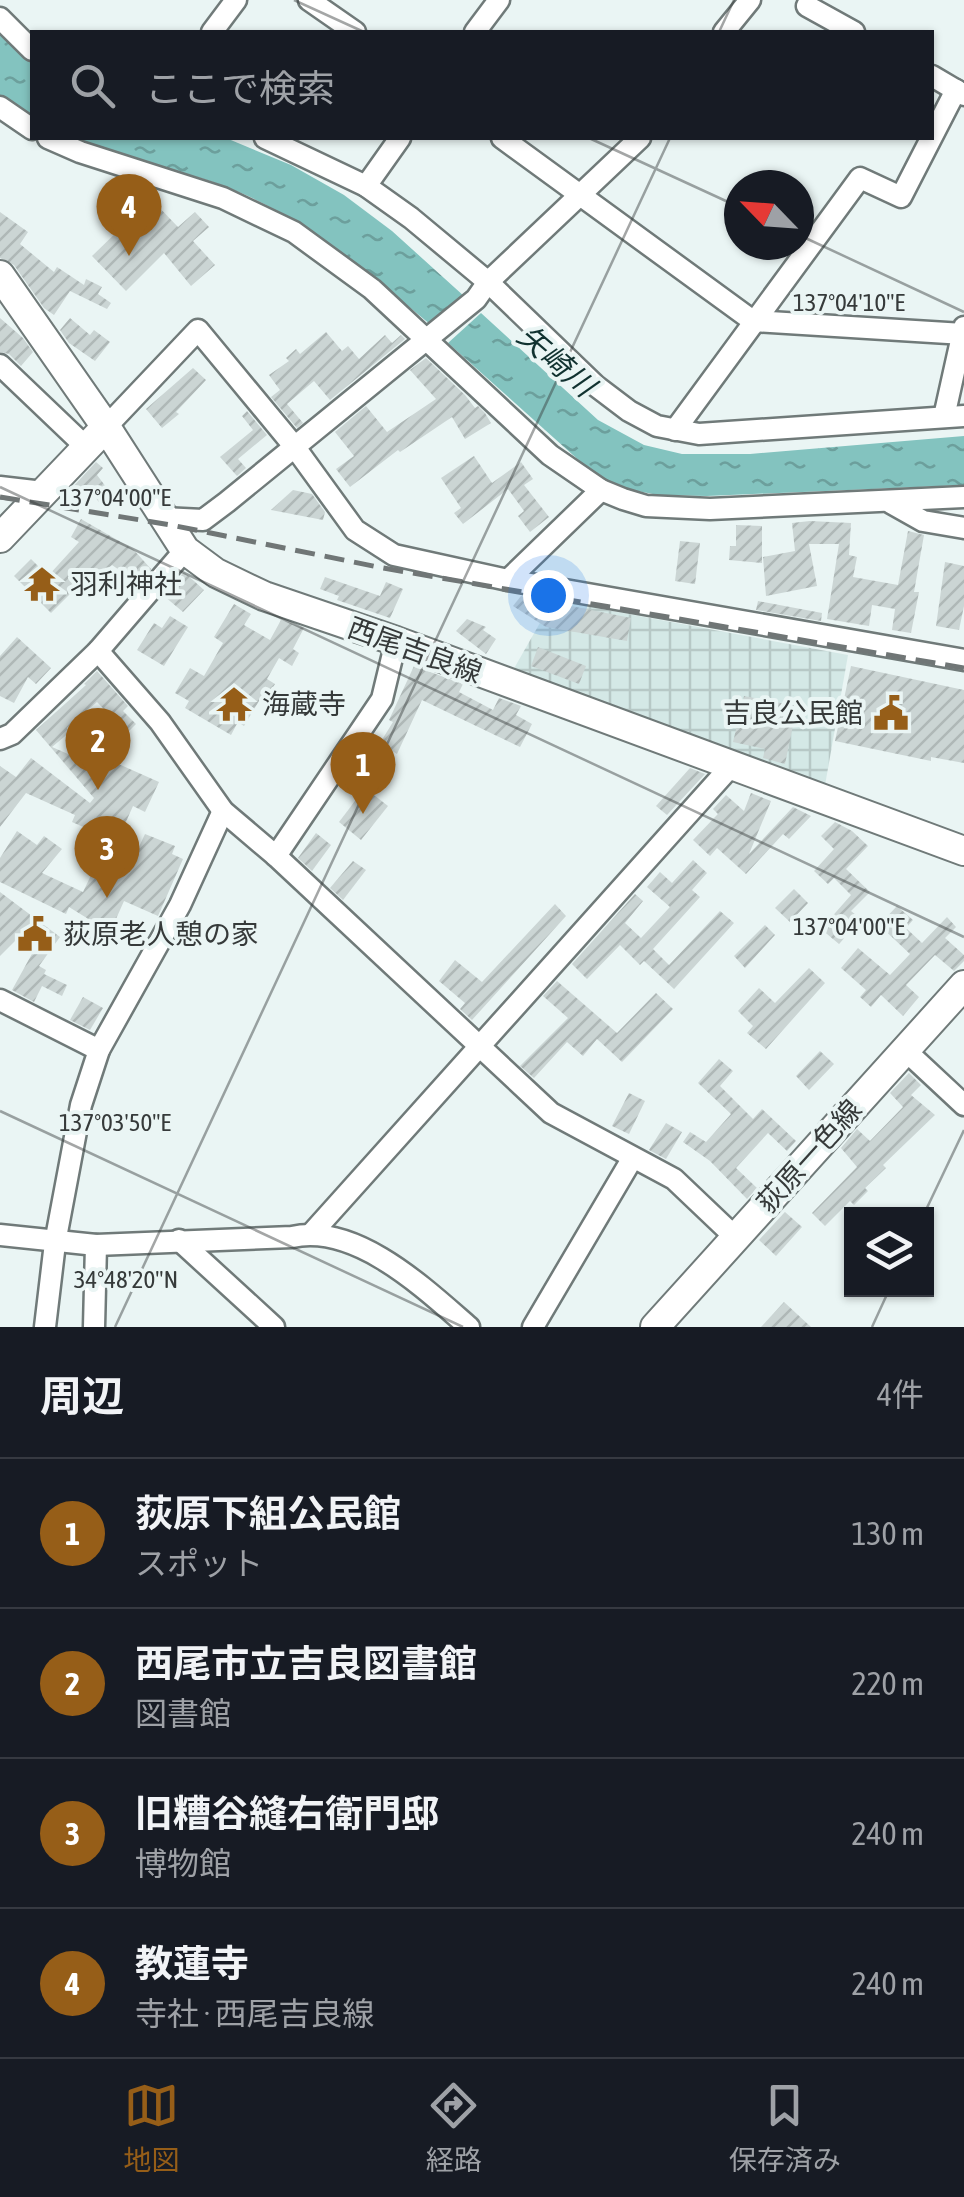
<!DOCTYPE html>
<html lang="ja">
<meta charset="utf-8">
<style>
body{margin:0;font-family:"Asap Condensed","Noto Sans JP",sans-serif;background:#242831;color:#f1f3f6}
.controls{position:absolute;right:30px;bottom:30px;display:grid;overflow:hidden;border-radius:0px;box-shadow:0 2px 8px #0004}
.controls button{width:90px;height:90px;display:grid;place-items:center;padding:0;border:0;border-bottom:2px solid #363941;background:#171b24;color:#f1f3f6;font:50px sans-serif}
.compass{position:absolute;left:724px;top:170px;width:90px;height:90px;border-radius:50%;background:#171b24;box-shadow:0 2px 8px #0004;rotate:295deg}
.you{position:absolute;left:548px;top:595px;width:35px;height:35px;margin:-25px;border:8px solid #fff;border-radius:50%;background:#1a73e8;box-shadow:0 0 0 15px #1a73e833}
.badge{display:grid;place-items:center;width:65px;height:65px;border-radius:50%;background:#965e18;color:#fff;font-size:32px;font-weight:700}
.pin{position:absolute;translate:-50% -82px;filter:drop-shadow(0 2px 5px #0008)}
.pin::after{content:'';position:absolute;top:52px;width:35px;height:30px;background:inherit;clip-path:polygon(0 0,100% 0,50% 100%)}
.list{margin:0;padding:0;list-style:none}
h2{display:flex;justify-content:space-between;align-items:center;height:130px;margin:0;padding:0 40px;font-size:42px}
h2 small{font-size:32px;font-weight:400;color:#9ea1a6}
.list li{display:grid;grid-template-columns:65px 1fr auto;gap:30px;align-items:center;box-sizing:border-box;height:150px;padding:0 40px;border-top:2px solid #363941}
.list b{display:block;font-size:38px;white-space:nowrap}
.list p{margin:0;font-size:32px;white-space:nowrap;color:#9ea1a6}
.list em{font-size:32px;font-style:normal;color:#9ea1a6}
.icon{flex:none;width:55px;height:55px;fill:none;stroke:currentColor;stroke-width:2;stroke-linecap:round;stroke-linejoin:round}
.map{position:relative;flex:none;width:964px;height:1327px;overflow:hidden}
.search{position:absolute;background:#171b24;box-shadow:0 2px 8px #0004;left:30px;right:30px;top:30px;height:110px;display:flex;align-items:center;gap:25px;box-sizing:border-box;padding:0 35px;border-radius:0px;color:#9ea1a6;font-size:38px}
.sheet{height:730px;background:#171b24}
nav{display:flex;justify-content:space-around;align-items:center;box-sizing:border-box;height:140px;border-top:2px solid #363941;background:#171b24;font-size:28px;color:#9ea1a6}
nav a{display:grid;justify-items:center;gap:5px}
nav .on{color:#965e18}
.map>svg:first-child{display:block}
.industrial{fill:url(#industrial-grid)}
.water{fill:url(#water-ripples)}
.building{fill:url(#building-hatch)}
.lines{fill:none;stroke-linecap:round;stroke-linejoin:round}
.minor-casing{stroke:#707a79;stroke-width:25}
.major-casing{stroke:#707a79;stroke-width:32}
.minor{stroke:#fff;stroke-width:20}
.major{stroke:#fff;stroke-width:28}
.rail{stroke:#707676;stroke-width:5;stroke-dasharray:20 10;stroke-linecap:butt}
.ticks{fill:none;stroke:#363a3a;stroke-width:2.5;stroke-opacity:0.45}
.labels{text-anchor:middle;stroke-width:8;stroke-linejoin:round;paint-order:stroke}
.poi-label{font-size:28px;fill:#363a3a;stroke:#eaf5f4;text-anchor:start}
.street-label{font-size:28px;fill:#363a3a;stroke:#eaf5f4}
.water-label{font-size:30px;font-style:italic;fill:#113230;stroke:#eaf5f4}
.ticks-label{font-size:25px;text-anchor:middle;fill:#363a3a;stroke:#eaf5f4;stroke-width:8;stroke-linejoin:round;paint-order:stroke}
</style>
<div class="map">
<svg width="964" height="1327" viewBox="0 0 964 1327">
<defs>
<pattern id="industrial-grid" width="8" height="8" patternUnits="userSpaceOnUse" patternTransform="scale(2.5)"><rect width="8" height="8" fill="#d4e8e6"/><path d="M0 4h8M4 0v8" fill="none" stroke="#b7c8c6"/></pattern>
<pattern id="water-ripples" width="26" height="14" patternUnits="userSpaceOnUse" patternTransform="scale(2.5)"><rect width="26" height="14" fill="#83c3bf"/><path d="M2 4q2-2 4 0t4 0M15 11q2-2 4 0t4 0" fill="none" stroke="#6c9f9c"/></pattern>
<pattern id="building-hatch" width="6" height="6" patternUnits="userSpaceOnUse" patternTransform="scale(2.5)"><rect width="6" height="6" fill="#cbd5d4"/><path d="M-1 1l2-2M0 6l6-6M5 7l2-2" fill="none" stroke="#afb8b7"/></pattern>
</defs>
<rect width="100%" height="100%" fill="#eaf5f4"/>
<!-- industrial -->
<polygon class="industrial" points="553,600 848,655 824,791 512,672"/>
<!-- water -->
<g class="water">
<polygon points="0,33 32,63 32,118 0,97"/>
<path d="M67,138H226L291,165L344,195L392,231L465,297L431,325C366,272 301,214 221,185C172,166 114,163 67,138Z"/>
<polygon points="481,313 598,420 644,445 682,454 750,454 964,436 964,485 707,496 658,495 622,488 593,473 448,343"/>
</g>
<!-- building -->
<g class="building">
<polygon points="152,200 178,227 195,212 209,227 193,241 215,265 191,286 164,253 126,291 92,256 123,226 116,219 130,207 137,215"/>
<polygon points="0,212 28,232 20,244 54,272 57,267 84,285 86,279 102,287 98,294 111,303 107,309 70,291 54,315 44,308 14,265 0,258"/>
<polygon points="0,318 23,338 33,352 21,366 9,354 0,352"/>
<polygon points="70,318 90,335 94,330 110,342 95,361 69,343 60,330"/>
<polygon points="326,332 342,351 348,346 359,359 385,335 392,343 401,335 405,339 330,400 314,381 287,404 303,423 297,428 271,397 280,390 269,375 289,361 286,358 296,349 300,354"/>
<polygon points="426,358 465,395 475,408 478,406 485,413 491,423 465,439 452,417 400,452 398,450 350,487 336,469 354,456 335,432 366,406 387,432 436,399 410,370"/>
<polygon points="193,368 206,380 176,412 179,414 162,428 146,409"/>
<polygon points="247,411 267,435 238,459 246,468 237,476 220,457 253,430 242,416"/>
<polygon points="474,456 492,483 521,462 533,479 524,485 549,517 530,532 518,516 524,511 508,489 463,524 454,513 461,508 441,478"/>
<polygon points="96,462 103,468 97,475 116,500 104,509 87,486 77,498 69,491"/>
<polygon points="293,490 312,494 325,512 323,520 271,510"/>
<polygon points="81,519 133,549 151,569 138,583 112,565 88,590 81,583 51,613 14,576 31,559 48,576 79,542 71,537"/>
<polygon points="810,521 851,523 849,555 857,557 853,577 898,585 908,531 924,535 914,592 919,592 911,633 892,630 895,609 872,605 869,626 827,619 839,544 809,544 817,586 766,596 763,557 795,551 792,523"/>
<polygon points="736,525 762,526 762,563 729,560 730,546 736,546"/>
<polygon points="680,541 700,543 695,584 675,581"/>
<polygon points="945,562 964,566 964,606 959,630 936,626"/>
<polygon points="184,572 204,590 183,612 164,596"/>
<polygon points="325,577 380,596 386,582 403,589 390,618 337,600 339,596 320,589"/>
<polygon points="521,596 631,618 627,641 546,627 513,606"/>
<polygon points="758,601 822,613 821,621 756,610"/>
<polygon points="234,604 251,614 244,625 270,640 281,620 304,628 293,649 299,653 292,666 279,658 267,679 275,684 266,699 262,696 244,726 238,722 231,735 185,708 189,701 175,693 190,668 204,676 223,643 214,637"/>
<polygon points="170,616 188,627 164,666 137,650 154,623 162,628"/>
<polygon points="467,619 486,627 483,630 496,639 486,654 456,631"/>
<polygon points="17,637 51,668 36,684 28,677 14,703 0,696 0,656"/>
<polygon points="538,647 586,666 579,684 531,666"/>
<polygon points="414,666 463,684 459,692 493,710 499,698 521,706 516,715 532,724 520,747 422,700 397,754 380,743 393,722 389,720"/>
<polygon points="851,666 964,690 964,763 931,757 931,761 835,741"/>
<polygon points="97,671 128,706 123,711 136,724 127,733 97,702 67,728 70,732 52,747 91,764 96,754 159,782 145,812 133,806 117,842 72,822 75,815 26,793 0,827 0,766 16,777 31,758 90,803 94,798 36,730 86,685 84,684"/>
<polygon points="744,696 797,706 785,764 763,758 765,749 733,742"/>
<polygon points="690,768 705,774 667,815 656,806"/>
<polygon points="365,788 388,806 361,840 339,822"/>
<polygon points="751,793 771,801 749,854 793,807 811,816 789,839 783,834 746,874 717,848 710,856 693,840 718,814 713,809 726,795 744,811"/>
<polygon points="835,822 852,831 868,846 846,869 870,892 851,911 861,919 839,944 821,929 851,895 834,878 828,884 814,871 834,849 821,836"/>
<polygon points="17,831 37,845 44,836 62,849 42,873 83,892 103,850 131,864 145,834 175,846 172,854 183,859 158,916 124,901 104,946 82,936 90,920 69,907 66,914 0,882 0,858"/>
<polygon points="316,833 331,845 312,871 298,858"/>
<polygon points="693,860 707,873 692,890 700,897 653,949 669,965 720,911 734,923 674,989 644,961 640,965 620,945 587,979 572,964 635,894 643,901 625,923 641,938 670,907 647,887 660,872 672,883"/>
<polygon points="353,861 366,870 343,900 330,888"/>
<polygon points="794,889 808,903 790,922 775,908"/>
<polygon points="0,892 60,937 39,966 46,970 44,974 67,985 62,996 42,986 34,1002 12,990 33,952 16,940 0,956"/>
<polygon points="555,904 566,916 472,1020 460,1009 465,1003 439,981 455,960 482,982"/>
<polygon points="897,906 913,920 906,928 922,943 947,917 956,927 945,938 964,955 964,961 954,971 935,955 906,985 919,997 903,1016 881,995 871,1007 860,997 866,990 841,968 858,948 890,975 910,954 879,925"/>
<polygon points="765,925 775,935 745,968 734,956"/>
<polygon points="809,968 825,983 766,1049 747,1033 753,1026 738,1011 759,988 775,1003"/>
<polygon points="557,981 617,1033 656,993 673,1009 622,1062 597,1039 583,1056 567,1042 534,1078 520,1066 568,1018 543,996"/>
<polygon points="83,997 103,1008 90,1030 70,1020"/>
<polygon points="820,1051 834,1064 809,1090 796,1076"/>
<polygon points="719,1059 733,1071 720,1086 753,1119 762,1109 796,1141 787,1151 768,1133 736,1168 757,1188 747,1199 710,1161 683,1142 690,1132 706,1142 731,1114 698,1083"/>
<polygon points="909,1073 921,1085 911,1095 935,1115 883,1165 886,1168 865,1188 868,1191 854,1205 850,1201 825,1226 812,1213 857,1167 841,1148 857,1129 870,1141 903,1107 890,1093"/>
<polygon points="629,1093 645,1101 629,1134 612,1126"/>
<polygon points="666,1123 682,1132 666,1159 649,1150"/>
<polygon points="785,1212 802,1227 776,1256 759,1240"/>
<polygon points="784,1302 811,1327 761,1327"/>
</g>
<g class="lines">
<defs>
<g id="minor">
<polyline points="309,0 355,32"/>
<polyline points="807,6 854,32"/>
<polyline points="0,18 32,50"/>
<polyline points="212,32 236,0"/>
<polyline points="475,32 499,0"/>
<polyline points="724,32 750,0"/>
<polyline points="932,76 964,95"/>
<polyline points="0,107 32,129"/>
<polyline points="48,138 80,152 223,198 294,232 372,289 550,455 601,490 623,499 646,506 710,509 964,497"/>
<polyline points="265,138 366,186 411,218 488,282 596,386 629,411 657,426 699,434 964,416"/>
<polyline points="502,138 753,321 964,334"/>
<polyline points="366,186 400,138"/>
<polyline points="0,365 86,447"/>
<polyline points="944,417 964,327"/>
<polyline points="106,427 198,330 294,446 355,530 394,555 508,580 964,660"/>
<polyline points="675,430 860,178 901,197 956,90"/>
<polyline points="0,487 43,492"/>
<polyline points="891,503 923,521 964,528"/>
<polyline points="163,518 203,520 227,502 476,299 488,282 640,138"/>
<polyline points="508,580 601,490"/>
<polyline points="98,651 160,722 223,811 276,856 551,1113 674,1179 735,1237"/>
<polyline points="0,739 12,734 98,651 185,550"/>
<polyline points="276,856 382,699 396,641"/>
<polyline points="0,1000 99,1050"/>
<polyline points="905,1050 964,1105"/>
<polyline points="312,1233 732,765"/>
<path d="M0,1235L96,1245L292,1237C356,1223 424,1288 469,1327"/>
<polyline points="179,1240 274,1327"/>
<polyline points="45,1327 55,1243 81,1105 99,1050 180,905 223,811"/>
<polyline points="94,1327 96,1245"/>
<polyline points="533,1327 632,1159"/>
</g>
<g id="major">
<polyline points="0,275 106,427 185,550 216,573 264,596 396,641 964,851"/>
<polyline points="0,538 106,427"/>
<polyline points="655,1327 964,985"/>
</g>
</defs>
<!-- minor casing -->
<use href="#minor" class="minor-casing"/>
<!-- major casing -->
<use href="#major" class="major-casing"/>
<!-- minor -->
<use href="#minor" class="minor"/>
<!-- major -->
<use href="#major" class="major"/>
<!-- rail -->
<polyline class="rail" points="0,497 171,525 383,568 964,668"/>
</g>
<!-- ticks -->
<path class="ticks" d="M294,0L364,32M719,32L734,0M589,138L739,207M799,235L964,312M0,487L964,937M0,1111L463,1327M924,1214L964,1130M115,1327L670,138M872,1327L889,1290"/>
<!-- icons -->
<defs>
<symbol id="temple-bare" viewBox="-9 -9 18 18"><path d="M0-6L5-2H3V0L6.5 2.5H4V6H1.5V3h-3V6H-4V2.5H-6.5L-3 0V-2H-5Z" fill="#965e18" stroke="#eaf5f4" stroke-width="2.5" paint-order="stroke"/></symbol>
<symbol id="civic-bare" viewBox="-9 -9 18 18"><path d="M-.6-6.5H3V-4.5H.6V-3L4-1V1h2V6H-6V1h2V-1L-.6-3ZM-1.2 2.5V6h2.4V2.5Z" fill="#965e18" stroke="#eaf5f4" stroke-width="2.5" paint-order="stroke"/></symbol>
</defs>
<g fill-rule="evenodd">
<use href="#temple-bare" x="17" y="559" width="50" height="50"/>
<use href="#temple-bare" x="209" y="679" width="50" height="50"/>
<use href="#civic-bare" x="866" y="688" width="50" height="50"/>
<use href="#civic-bare" x="10" y="909" width="50" height="50"/>
</g>
<g class="labels">
<!-- poi labels -->
<g class="poi-label">
<text x="70" y="594">羽利神社</text>
<text x="262" y="714">海蔵寺</text>
<text x="863" y="723" text-anchor="end">吉良公民館</text>
<text x="63" y="944">荻原老人憩の家</text>
</g>
<!-- street labels -->
<g class="street-label">
<text transform="translate(415 650) rotate(20)" y="10">西尾吉良線</text>
<text transform="translate(809 1156) rotate(-48)" y="10">荻原一色線</text>
</g>
<!-- water labels -->
<g class="water-label">
<text transform="translate(556 361) rotate(41)" y="10">矢崎川</text>
</g>
</g>
<g class="ticks-label">
<text x="849" y="311">137°04'10"E</text>
<text x="115" y="506">137°04'00"E</text>
<text x="849" y="935">137°04'00"E</text>
<text x="115" y="1131">137°03'50"E</text>
<text x="126" y="1288">34°48'20"N</text>
</g>
</svg>
<div class="controls">
<button><svg class="icon" aria-label="layers" viewBox="0 0 24 24"><path d="M12 4l9 5-9 5-9-5zM3 14l9 5 9-5"/></svg></button>
</div>
<svg class="compass" viewBox="-18 -18 36 36"><path d="M0-13l5 13h-10z" fill="#e53935"/><path d="M0 13l5-13h-10z" fill="#9ea1a6"/></svg>
<div class="you"></div>
<div class="pin badge" style="left:363px;top:814px">1</div>
<div class="pin badge" style="left:98px;top:790px">2</div>
<div class="pin badge" style="left:107px;top:898px">3</div>
<div class="pin badge" style="left:129px;top:256px">4</div>
<div class="search"><svg class="icon" aria-label="search" viewBox="0 0 24 24"><circle cx="10" cy="10" r="6"/><path d="M15 15l6 6"/></svg>ここで検索</div>
</div>
<section class="sheet">
<h2>周辺<small>4件</small></h2>
<ul class="list">
<li><span class="badge">1</span><div><b>荻原下組公民館</b><p>スポット</p></div><em>130 m</em></li>
<li><span class="badge">2</span><div><b>西尾市立吉良図書館</b><p>図書館</p></div><em>220 m</em></li>
<li><span class="badge">3</span><div><b>旧糟谷縫右衛門邸</b><p>博物館</p></div><em>240 m</em></li>
<li><span class="badge">4</span><div><b>教蓮寺</b><p>寺社 · 西尾吉良線</p></div><em>240 m</em></li>
</ul>
</section>
<nav>
<a class="on"><svg class="icon" aria-label="map" viewBox="0 0 24 24"><path d="M3 6l6-2 6 2 6-2v14l-6 2-6-2-6 2zM9 4v14M15 6v14"/></svg>地図</a>
<a><svg class="icon" aria-label="directions" viewBox="0 0 24 24"><path d="M12 3l9 9-9 9-9-9zM9 14v-3h6M13 9l2 2-2 2"/></svg>経路</a>
<a><svg class="icon" aria-label="saved" viewBox="0 0 24 24"><path d="M7 4h10v16l-5-4-5 4z"/></svg>保存済み</a>
</nav>
